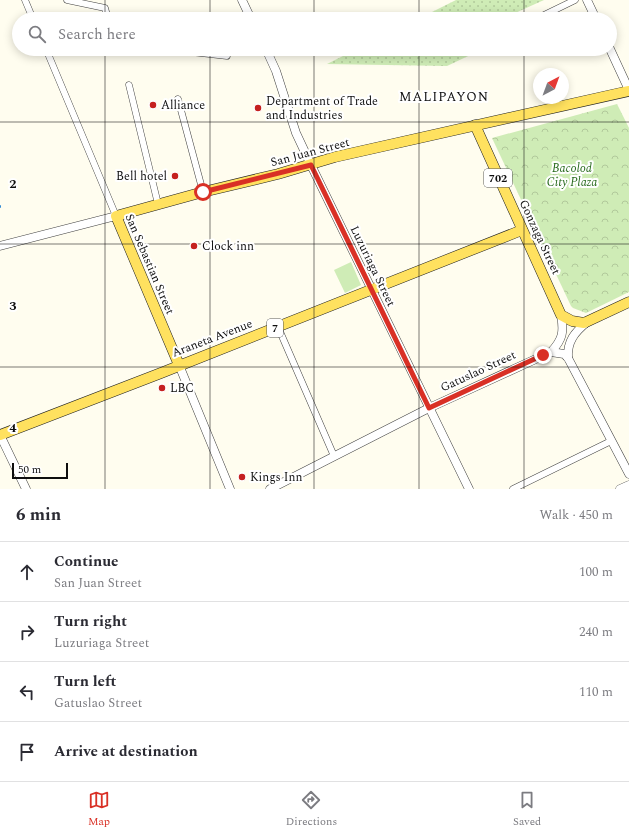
<!DOCTYPE html>
<meta charset="utf-8">
<style>
body{margin:0;font-family:Spectral,serif;background:#f7f7f7;color:#2b2b33}
.compass{position:absolute;left:533px;top:68px;width:36px;height:36px;border-radius:50%;background:#fff;box-shadow:0 2px 10px #0003;rotate:41deg}
.scale{position:absolute;left:12px;bottom:10px;width:56px;box-sizing:border-box;padding-left:4px;border:2px solid #0e0e0e;border-top:0;font-size:11px;line-height:14px;white-space:nowrap;color:#0e0e0e;-webkit-text-stroke:3px #fff;paint-order:stroke}
.stop{position:absolute;width:12px;height:12px;margin:-9px;border:3px solid #d93025;border-radius:50%;background:#fff}
.stop.end{background:#d93025;border-color:#fff;box-shadow:0 1px 4px #0008}
.list{margin:0;padding:0;list-style:none}
h2{display:flex;justify-content:space-between;align-items:center;height:52px;margin:0;padding:0 16px;font-size:17px}
h2 small{font-size:13px;font-weight:400;color:#7c7c81}
.list li{display:grid;grid-template-columns:26px 1fr auto;gap:12px;align-items:center;box-sizing:border-box;height:60px;padding:0 16px;border-top:1px solid #e1e1e2}
.list b{display:block;font-size:15px;white-space:nowrap}
.list p{margin:0;font-size:13px;white-space:nowrap;color:#7c7c81}
.list em{font-size:13px;font-style:normal;color:#7c7c81}
.icon{flex:none;width:22px;height:22px;fill:none;stroke:currentColor;stroke-width:2;stroke-linecap:round;stroke-linejoin:round}
.map{position:relative;flex:none;width:629px;height:489px;overflow:hidden}
.search{position:absolute;background:#fff;box-shadow:0 2px 10px #0003;left:12px;right:12px;top:12px;height:44px;display:flex;align-items:center;gap:10px;box-sizing:border-box;padding:0 14px;border-radius:22px;color:#7c7c81;font-size:15px}
.sheet{height:292px;background:#fff}
nav{display:flex;justify-content:space-around;align-items:center;box-sizing:border-box;height:56px;border-top:1px solid #e1e1e2;background:#fff;font-size:11px;color:#7c7c81}
nav a{display:grid;justify-items:center;gap:2px}
nav .on{color:#d93025}
.map>svg:first-child{display:block}
.grass{fill:url(#grass-dots)}
.park{fill:url(#park-crowns)}
.garden{fill:#cfecb6}
.lines{fill:none;stroke-linecap:round;stroke-linejoin:round}
.stream{stroke:#348bd4;stroke-width:2}
.minor-casing{stroke:#414141;stroke-width:7}
.tertiary-casing{stroke:#414141;stroke-width:9}
.primary-casing{stroke:#1f1f1f;stroke-width:11}
.minor{stroke:#fff;stroke-width:6}
.tertiary{stroke:#fff;stroke-width:8}
.primary{stroke:#ffe15f;stroke-width:10}
.route{stroke:#d93025;stroke-width:5}
.grid{fill:none;stroke:#0e0e0e;stroke-width:1;stroke-opacity:0.55}
.poi-dot{fill:#c5201f;stroke:#fff;stroke-width:1.5}
.labels{text-anchor:middle;stroke-width:4;stroke-linejoin:round;paint-order:stroke}
.shield{fill:#fff;stroke:#565656;stroke-width:1}
.shield-label{font-size:11px;font-weight:bold;fill:#0e0e0e}
.poi-label{font-size:12px;fill:#0e0e0e;stroke:#fff;text-anchor:start}
.street-label{font-size:12px;fill:#0e0e0e;stroke:#fff}
.park-label{font-size:12px;font-style:italic;fill:#26691b;stroke:#fff}
.neighbourhood-label{font-size:13px;letter-spacing:1px;fill:#0e0e0e;stroke:#fff}
.grid-label{font-size:13px;text-anchor:middle;font-weight:bold;fill:#0e0e0e;stroke:#fff;stroke-width:4;stroke-linejoin:round;paint-order:stroke}
</style>
<div class="map">
<svg width="629" height="489" viewBox="0 0 629 489">
<defs>
<pattern id="grass-dots" width="8" height="8" patternUnits="userSpaceOnUse"><rect width="8" height="8" fill="#cfecb6"/><path d="M2 2h.1M6 6h.1" fill="none" stroke="#b1c99b" stroke-width="1.8" stroke-linecap="round"/></pattern>
<pattern id="park-crowns" width="20" height="18" patternUnits="userSpaceOnUse"><rect width="20" height="18" fill="#cfecb6"/><path d="M2 6a3 3 0 1 1 6 0M12 15a3 3 0 1 1 6 0" fill="none" stroke="#b1c99b"/></pattern>
</defs>
<rect width="100%" height="100%" fill="#fffdef"/>
<!-- grass -->
<g class="grass">
<polygon points="456,0 544,0 502,19 418,19"/>
<polygon points="357,49 483,49 447,66 327,64"/>
</g>
<!-- park -->
<polygon class="park" points="617,104 629,128 629,292 586,313 573,308 571,306 492,138"/>
<!-- garden -->
<polygon class="garden" points="351,262 361,285 345,293 334,270"/>
<g class="lines">
<!-- stream -->
<polyline class="stream" points="0,206 0,207"/>
<defs>
<g id="minor">
<polyline points="25,0 33,19"/>
<polyline points="67,0 105,8 108,19"/>
<polyline points="536,19 575,0"/>
<polyline points="46,49 116,216"/>
<polyline points="165,49 227,56"/>
<polyline points="129,85 158,204"/>
<polyline points="178,99 203,192"/>
<polyline points="278,327 334,456"/>
<polyline points="513,489 611,441"/>
</g>
<g id="tertiary">
<polyline points="242,0 251,19"/>
<polyline points="587,0 596,19"/>
<polyline points="266,49 276,71 296,133 311,165 469,489"/>
<polyline points="610,49 629,90"/>
<polyline points="0,246 116,216"/>
<polyline points="551,352 564,354 568,358 629,474"/>
<path d="M568,358C567,341 575,332 587,322"/>
<polyline points="179,365 230,489"/>
<polyline points="0,435 26,489"/>
<path d="M270,489L429,408L551,352C563,339 564,332 561,315"/>
<polyline points="620,489 629,485"/>
</g>
<g id="primary">
<polyline points="475,125 561,315 572,321 584,323 629,302"/>
<polyline points="179,365 116,216 203,192 278,174 335,157 629,91"/>
<polyline points="0,435 161,373 522,230"/>
</g>
</defs>
<!-- minor casing -->
<use href="#minor" class="minor-casing"/>
<!-- tertiary casing -->
<use href="#tertiary" class="tertiary-casing"/>
<!-- primary casing -->
<use href="#primary" class="primary-casing"/>
<!-- minor -->
<use href="#minor" class="minor"/>
<!-- tertiary -->
<use href="#tertiary" class="tertiary"/>
<!-- primary -->
<use href="#primary" class="primary"/>
</g>
<g class="lines">
<!-- route -->
<polyline class="route" points="203,192 311,165 429,408 543,355"/>
</g>
<!-- grid -->
<path class="grid" d="M105,0V19M210,0V19M314,0V19M419,0V19M524,0V19M105,49V489M210,49V489M314,49V489M419,49V489M524,49V489M0,122H629M0,244H629M0,367H629"/>
<!-- markers -->
<g class="poi-dot">
<circle cx="153" cy="105" r="4"/>
<circle cx="258" cy="108" r="4"/>
<circle cx="175" cy="176" r="4"/>
<circle cx="194" cy="246" r="4"/>
<circle cx="162" cy="388" r="4"/>
<circle cx="242" cy="477" r="4"/>
</g>
<g class="labels">
<!-- shield labels -->
<g class="shield">
<rect x="484" y="169" width="28" height="18" rx="3"/>
<rect x="267" y="319" width="16" height="18" rx="3"/>
</g>
<g class="shield-label">
<text x="498" y="182">702</text>
<text x="275" y="332">7</text>
</g>
<!-- poi labels -->
<g class="poi-label">
<text x="266" y="105">Department of Trade<tspan x="266" dy="14">and Industries</tspan></text>
<text x="161" y="109">Alliance</text>
<text x="167" y="180" text-anchor="end">Bell hotel</text>
<text x="202" y="250">Clock inn</text>
<text x="170" y="392">LBC</text>
<text x="250" y="481">Kings Inn</text>
</g>
<!-- street labels -->
<g class="street-label">
<text transform="translate(310 152) rotate(-15)" y="4">San Juan Street</text>
<text transform="translate(540 237) rotate(65)" y="4">Gonzaga Street</text>
<text transform="translate(150 264) rotate(67)" y="4">San Sebastian Street</text>
<text transform="translate(373 266) rotate(64)" y="4">Luzuriaga Street</text>
<text transform="translate(212 338) rotate(-21)" y="4">Araneta Avenue</text>
<text transform="translate(478 371) rotate(-25)" y="4">Gatuslao Street</text>
</g>
<!-- park labels -->
<g class="park-label">
<text x="572" y="172">Bacolod<tspan x="572" dy="14">City Plaza</tspan></text>
</g>
<!-- neighbourhood labels -->
<g class="neighbourhood-label">
<text x="444" y="101">MALIPAYON</text>
</g>
</g>
<g class="grid-label">
<text x="13" y="188">2</text>
<text x="13" y="310">3</text>
<text x="13" y="432">4</text>
</g>
</svg>
<svg class="compass" viewBox="-18 -18 36 36"><path d="M0-13l5 13h-10z" fill="#e53935"/><path d="M0 13l5-13h-10z" fill="#7c7c81"/></svg>
<div class="scale">50 m</div>
<div class="stop" style="left:203px;top:192px"></div>
<div class="stop end" style="left:543px;top:355px"></div>
<div class="search"><svg class="icon" aria-label="search" viewBox="0 0 24 24"><circle cx="10" cy="10" r="6"/><path d="M15 15l6 6"/></svg>Search here</div>
</div>
<section class="sheet">
<h2>6 min<small>Walk · 450 m</small></h2>
<ul class="list">
<li><svg class="icon" aria-label="ahead" viewBox="0 0 24 24"><path d="M12 20V5M6 11l6-6 6 6"/></svg><div><b>Continue</b><p>San Juan Street</p></div><em>100 m</em></li>
<li><svg class="icon" aria-label="right" viewBox="0 0 24 24"><path d="M7 20v-9h11M14 6l5 5-5 5"/></svg><div><b>Turn right</b><p>Luzuriaga Street</p></div><em>240 m</em></li>
<li><svg class="icon" aria-label="left" viewBox="0 0 24 24"><path d="M17 20v-9H6M10 6l-5 5 5 5"/></svg><div><b>Turn left</b><p>Gatuslao Street</p></div><em>110 m</em></li>
<li><svg class="icon" aria-label="arrive" viewBox="0 0 24 24"><path d="M6 21V4h12l-3 4 3 4H6"/></svg><div><b>Arrive at destination</b></div></li>
</ul>
</section>
<nav>
<a class="on"><svg class="icon" aria-label="map" viewBox="0 0 24 24"><path d="M3 6l6-2 6 2 6-2v14l-6 2-6-2-6 2zM9 4v14M15 6v14"/></svg>Map</a>
<a><svg class="icon" aria-label="directions" viewBox="0 0 24 24"><path d="M12 3l9 9-9 9-9-9zM9 14v-3h6M13 9l2 2-2 2"/></svg>Directions</a>
<a><svg class="icon" aria-label="saved" viewBox="0 0 24 24"><path d="M7 4h10v16l-5-4-5 4z"/></svg>Saved</a>
</nav>
